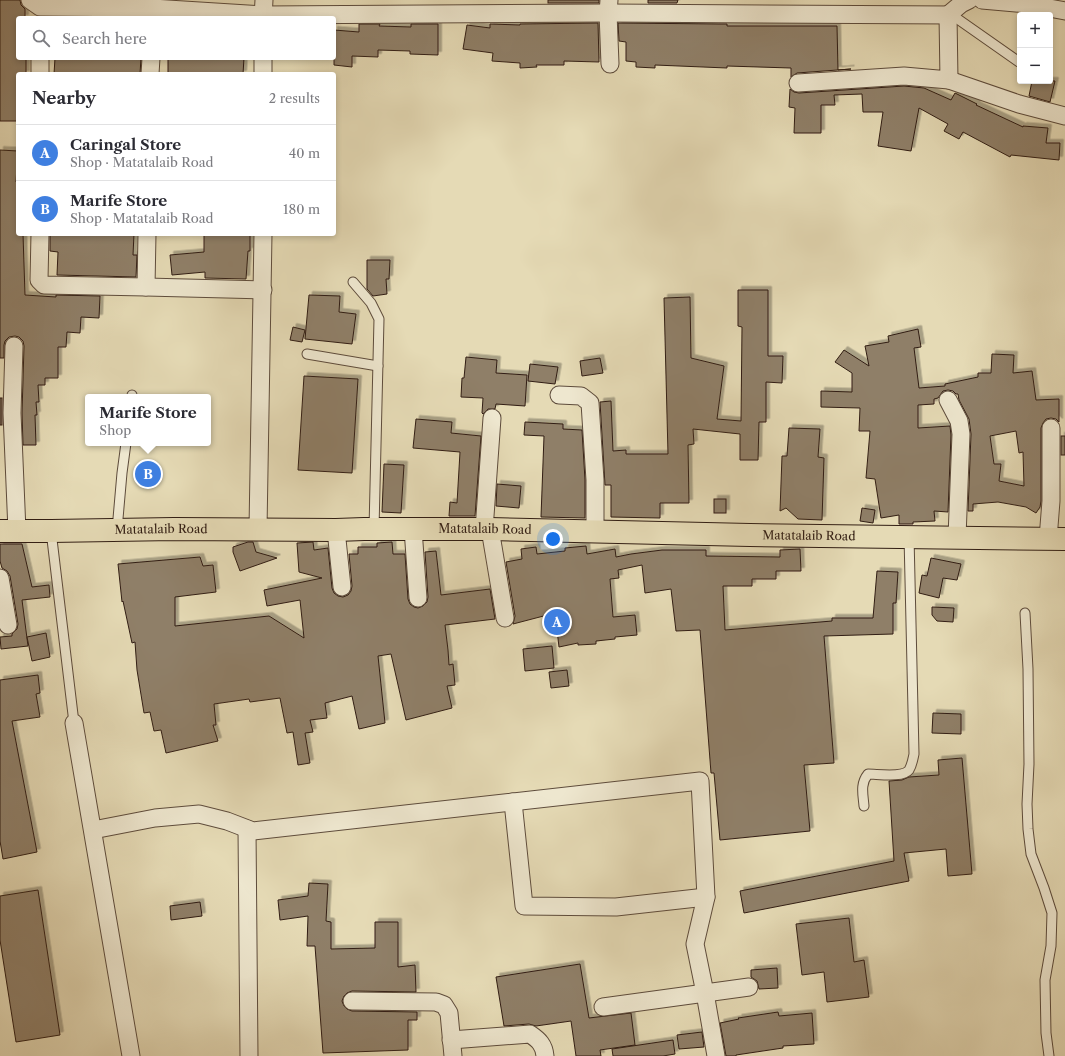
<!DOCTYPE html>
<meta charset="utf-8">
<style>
body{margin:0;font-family:"Libre Caslon Text",serif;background:#f2f2f3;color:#2b2b33}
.controls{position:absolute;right:12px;top:12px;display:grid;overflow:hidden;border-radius:4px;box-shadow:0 2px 6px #0003}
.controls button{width:36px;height:36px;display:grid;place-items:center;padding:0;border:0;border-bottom:1px solid #e1e1e2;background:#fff;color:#2b2b33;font:20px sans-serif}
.you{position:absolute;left:553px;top:539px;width:14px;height:14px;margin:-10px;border:3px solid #fff;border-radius:50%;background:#1a73e8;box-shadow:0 0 0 6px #1a73e833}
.badge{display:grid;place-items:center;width:26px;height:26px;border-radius:50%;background:#0b8043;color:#fff;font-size:13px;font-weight:700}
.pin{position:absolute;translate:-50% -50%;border:2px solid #fff;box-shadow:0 1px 4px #0006}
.popup{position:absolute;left:85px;top:394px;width:126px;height:52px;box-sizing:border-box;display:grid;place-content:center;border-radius:4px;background:#fff;filter:drop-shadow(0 1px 3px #0005);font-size:13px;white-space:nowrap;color:#7c7c81}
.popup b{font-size:15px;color:#2b2b33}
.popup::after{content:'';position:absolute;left:50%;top:100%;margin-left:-8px;border:8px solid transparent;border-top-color:#fff}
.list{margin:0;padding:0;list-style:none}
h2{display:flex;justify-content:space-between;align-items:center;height:52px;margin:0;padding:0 16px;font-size:17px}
h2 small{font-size:13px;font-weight:400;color:#7c7c81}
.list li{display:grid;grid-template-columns:26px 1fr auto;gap:12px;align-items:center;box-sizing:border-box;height:56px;padding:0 16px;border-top:1px solid #e1e1e2}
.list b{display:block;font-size:15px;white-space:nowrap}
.list p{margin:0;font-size:13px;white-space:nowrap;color:#7c7c81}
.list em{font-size:13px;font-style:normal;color:#7c7c81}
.icon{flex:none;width:22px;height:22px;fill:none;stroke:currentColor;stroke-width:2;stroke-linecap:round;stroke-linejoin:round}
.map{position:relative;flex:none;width:1065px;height:1056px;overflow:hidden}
.search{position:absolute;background:#fff;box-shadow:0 2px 6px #0003;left:16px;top:16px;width:320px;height:44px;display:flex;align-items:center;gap:10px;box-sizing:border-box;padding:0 14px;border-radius:4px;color:#7c7c81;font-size:15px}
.panel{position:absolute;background:#fff;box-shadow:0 2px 6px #0003;left:16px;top:72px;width:320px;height:164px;border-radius:4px}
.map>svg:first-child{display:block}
.building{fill:#8f7f67;stroke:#311d13;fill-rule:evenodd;filter:url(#shadow)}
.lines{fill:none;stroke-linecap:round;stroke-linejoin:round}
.service-casing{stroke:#5e4c3c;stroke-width:11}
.minor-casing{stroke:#5e4c3c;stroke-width:19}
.primary-casing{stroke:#311d13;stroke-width:24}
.service{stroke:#eee7cf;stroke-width:9}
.minor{stroke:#eee7cf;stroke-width:17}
.primary{stroke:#e5dab5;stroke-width:22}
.labels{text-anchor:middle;stroke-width:4;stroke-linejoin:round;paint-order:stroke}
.street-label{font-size:12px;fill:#311d13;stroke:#eee7cf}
</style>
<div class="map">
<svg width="1065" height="1056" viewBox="0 0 1065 1056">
<defs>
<filter id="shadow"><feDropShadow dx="3.5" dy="-3.5" stdDeviation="0" flood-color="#0004"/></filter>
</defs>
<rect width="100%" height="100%" fill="#e5dab5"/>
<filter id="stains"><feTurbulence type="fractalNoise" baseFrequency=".005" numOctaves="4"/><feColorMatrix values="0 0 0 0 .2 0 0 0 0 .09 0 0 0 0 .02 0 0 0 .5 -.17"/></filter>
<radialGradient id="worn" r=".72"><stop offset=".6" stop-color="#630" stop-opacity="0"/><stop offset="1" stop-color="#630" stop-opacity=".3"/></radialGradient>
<!-- building -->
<g class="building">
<polygon points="0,0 20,0 21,5 25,9 25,18 18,18 18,58 26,58 26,74 18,74 18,121 0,121"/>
<rect x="548" y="0" width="51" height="3"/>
<polygon points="648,0 678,0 677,3 648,3"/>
<polygon points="598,23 599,62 564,61 564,65 536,65 537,67 520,68 520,63 492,61 493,53 463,49 467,25 490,28 490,24 520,25 520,24"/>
<polygon points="618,23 720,24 727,24 727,26 837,26 838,70 851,69 797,73 791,77 791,68 727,66 727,68 655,65 655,68 636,67 636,62 626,61 626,42 619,41"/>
<polygon points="359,24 380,24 379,26 411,27 411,24 438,24 438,55 410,54 410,51 378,50 378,57 352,56 352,67 334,65 334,30 359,32"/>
<polygon points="55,58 141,58 140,74 54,74"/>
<polygon points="168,58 244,58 243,74 168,74"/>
<polygon points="1032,81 1055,81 1050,102 1029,96"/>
<polygon points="904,86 924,88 951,100 955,93 977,104 976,105 1023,127 1023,126 1048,128 1046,143 1060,143 1059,160 1011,155 1010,157 963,132 959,139 944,131 948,124 919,108 911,151 878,146 883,112 863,112 862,94 834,95 835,105 821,105 821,133 794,133 795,108 789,107 790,89 794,92 799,93"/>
<polygon points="0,150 18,151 16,182 18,182 18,234 23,234 25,295 56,297 56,295 100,296 99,318 81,317 80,333 67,332 66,347 58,347 58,378 45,378 45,385 38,385 39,402 36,402 37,415 35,415 36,445 23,445 22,413 24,346 23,341 19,337 15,336 9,337 5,341 4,345 4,358 0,358"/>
<polygon points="50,234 134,234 133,255 137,255 136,277 57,275 58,252 50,251"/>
<polygon points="204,234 250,234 250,251 248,251 246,279 205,278 205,272 172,275 170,255 204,252"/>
<polygon points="367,260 390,260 389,279 386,279 387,294 373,296 367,289"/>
<polygon points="738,290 768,290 768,356 783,356 782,383 766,382 766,422 759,422 758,460 740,460 740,434 693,429 694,444 688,445 689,503 660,503 660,518 611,517 611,485 605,485 600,402 611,401 613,451 626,450 626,454 668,454 664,298 690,297 691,358 724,366 717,419 741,421 742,327 738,326"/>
<polygon points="309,295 340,296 339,312 356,314 352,344 305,339"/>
<polygon points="293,327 305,330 302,342 290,340"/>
<path d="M918,329L921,347L914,348L919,388L945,386V384L978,377V373H991L992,354L1014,355L1013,373L1032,371L1036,400L1059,399V422L1056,419L1051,418L1046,419L1043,423L1041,428V501L1040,507L1036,513L1026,507L998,502L973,504V511H968L971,434L969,419L959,400L958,394H956L953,391L948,390L943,391L938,398L934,399V404L918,405V428L950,426L951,435L948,512L934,511L935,521L913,522V524H899V515L881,518L875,479L866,478L870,431H859L860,408L821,407V391L852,392V373L835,362L844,350L869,366L865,346L889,342L888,336ZM1016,431L1019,453L1023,452L1024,486L999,481L1001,464H994L990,436Z"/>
<polygon points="466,357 497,360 496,373 527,375 525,406 496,404 495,409 488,409 483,414 482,413 483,398 461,397 462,378 464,378"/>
<polygon points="600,358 603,373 582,376 580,361"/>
<polygon points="530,364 558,367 555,384 528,381"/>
<polygon points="304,376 358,379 352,473 298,470"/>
<rect x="0" y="398" width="2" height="27"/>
<polygon points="416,419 452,422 451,433 481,436 475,516 449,516 450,502 457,503 460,452 413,448"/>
<polygon points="525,422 563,424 563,429 582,430 585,480 585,518 541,517 544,436 524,435"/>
<polygon points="789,428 820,429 818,457 824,458 822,520 798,519 786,508 780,511 782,456 787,456"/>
<rect x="1061" y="436" width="4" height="19"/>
<polygon points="384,464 404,465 401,513 382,512"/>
<polygon points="497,484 521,486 519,508 496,506"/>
<rect x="714" y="499" width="12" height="14"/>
<polygon points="862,508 875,510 873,523 860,521"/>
<polygon points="248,542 253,542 256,552 277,558 240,571 233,552 233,547"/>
<polygon points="313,542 314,550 328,548 332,588 334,593 338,596 343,597 348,595 351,591 352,586 349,554 358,554 358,547 377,547 377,543 392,542 393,554 405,554 408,599 410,604 414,607 418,608 423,606 427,602 428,597 425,552 436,551 441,595 490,589 495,619 445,625 448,650 449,665 453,664 455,685 447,686 452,708 406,720 391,654 378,656 385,723 359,729 352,696 325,703 327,718 310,720 313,732 305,733 310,763 298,765 293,732 287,733 280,698 250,702 249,699 214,704 216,725 213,725 218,741 166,753 161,730 154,731 150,712 144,713 137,670 135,642 132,643 123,601 122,602 118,564 200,557 203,566 213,565 216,592 175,597 175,626 269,616 304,638 300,600 267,606 264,590 322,578 299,572 297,543"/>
<polygon points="0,544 22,544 32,587 49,585 50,597 22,600 28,646 1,649 0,637 12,636 12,634 17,629 18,624 10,576 7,571 2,568 0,561"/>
<polygon points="586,546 587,554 615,549 616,557 631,554 662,550 706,550 706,556 780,557 780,550 800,549 801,571 776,571 776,579 752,579 752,586 723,586 725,630 832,621 832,618 873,618 877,571 898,572 896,603 893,603 893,634 824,636 834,763 804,765 810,831 720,840 714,773 711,773 700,630 676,631 671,589 645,593 642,565 618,570 619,578 610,579 613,617 635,615 637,635 615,637 615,639 596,641 596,644 578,645 578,643 559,647 555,613 513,624 515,616 506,562 522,559 521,549 536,547 537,554 565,551 565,548"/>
<polygon points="931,558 961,564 957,580 943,578 939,598 919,593 922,575 927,576"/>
<polygon points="932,607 954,608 953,622 937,621 932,615"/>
<polygon points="46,633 50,657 32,661 27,637"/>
<polygon points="552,646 554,668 525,671 523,649"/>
<polygon points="567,670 569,686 551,688 549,672"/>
<polygon points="38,675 40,693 36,694 40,717 12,721 37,852 3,859 0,841 0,680"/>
<polygon points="933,713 961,714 961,734 932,733"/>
<polygon points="962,758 972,874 948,876 946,849 904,853 909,881 744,913 740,891 894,861 889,781 902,780 909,777 939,775 938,760"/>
<polygon points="309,883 328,884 326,921 331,922 331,949 375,948 375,922 398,922 398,967 415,965 416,992 352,991 347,993 344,996 342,1001 344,1006 347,1009 352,1011 417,1012 417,1020 408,1020 408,1050 323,1053 315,946 307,946 308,916 280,920 278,900 308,896"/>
<polygon points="38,890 60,1035 16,1042 0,940 0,896"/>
<polygon points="200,902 202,916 171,920 170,906"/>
<polygon points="849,918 854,962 864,960 869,997 827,1002 824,972 802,975 796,924"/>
<polygon points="580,964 589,1018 631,1013 635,1045 600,1050 601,1056 576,1056 571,1021 536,1026 529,1024 504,1026 496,977"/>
<polygon points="777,968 778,988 759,989 757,981 751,977 751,970"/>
<polygon points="778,1012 779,1016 812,1013 814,1044 783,1046 783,1048 736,1055 736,1056 726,1056 720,1023 739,1019 738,1018"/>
<polygon points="702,1032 704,1047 679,1049 677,1035"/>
<polygon points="673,1040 675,1054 663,1056 613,1056 612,1049"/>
</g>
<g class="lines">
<defs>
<g id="service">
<polyline points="952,15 1019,62"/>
<polyline points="353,282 371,303 379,319 374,529"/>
<polyline points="307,354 378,366"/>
<polyline points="132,397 132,395"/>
<polyline points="117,530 122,473 126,443"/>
<polyline points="51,531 74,723"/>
<polyline points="1025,613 1028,669 1029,764 1027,804 1028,829 1031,854 1044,888 1052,913 1051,946 1045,980 1046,1033 1049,1056"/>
<path d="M864,806C863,794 860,784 868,774C878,774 903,778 909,770C912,765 913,759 914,754L909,536"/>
</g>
<g id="minor">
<polyline points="30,0 40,7 152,8 263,15 608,13 952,15"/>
<polyline points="609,0 608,13 610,64"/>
<polyline points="982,0 1028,4 1065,11"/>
<polyline points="263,18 264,0"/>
<polyline points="40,74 40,58"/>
<polyline points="150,74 151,58"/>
<polyline points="263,74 263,58"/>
<polyline points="949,80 1019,104 1065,116"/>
<polyline points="798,83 904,76 949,80 948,15 961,4 969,0"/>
<polyline points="40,234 39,280 44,285 146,287 263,290"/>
<polyline points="146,287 147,234"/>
<polyline points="14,346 12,413 17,531"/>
<polyline points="559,395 581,396 590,403 595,480 595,531"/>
<polyline points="948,400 959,421 961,434 957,537"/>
<polyline points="258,529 263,234"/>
<polyline points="413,529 418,598"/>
<polyline points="490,529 505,618"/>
<polyline points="336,530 342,587"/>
<polyline points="484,530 492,418"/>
<polyline points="1048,539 1051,501 1051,428"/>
<polyline points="0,578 8,625"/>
<polyline points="74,723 131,1056"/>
<polyline points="513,802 524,906 616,907 706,897"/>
<polyline points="247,829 249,1056"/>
<polyline points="93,830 155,818 199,814 227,821 253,831 700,781 706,897 695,944 705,993 716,1056"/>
<polyline points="352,1001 436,1002 444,1005 449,1013 453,1056"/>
<polyline points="603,1007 749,987"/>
<path d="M451,1040L530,1034C539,1040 544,1045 545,1056"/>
</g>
<g id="primary">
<path id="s1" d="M0,531H51L174,529L336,530L364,529H490L750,535L1065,539"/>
</g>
</defs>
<!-- service casing -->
<use href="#service" class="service-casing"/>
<!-- minor casing -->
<use href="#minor" class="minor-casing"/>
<!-- primary casing -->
<use href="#primary" class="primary-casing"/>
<!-- service -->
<use href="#service" class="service"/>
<!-- minor -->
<use href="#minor" class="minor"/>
<!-- primary -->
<use href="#primary" class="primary"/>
</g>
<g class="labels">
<!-- street labels -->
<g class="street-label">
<text dy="4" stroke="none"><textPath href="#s1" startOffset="161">Matatalaib Road</textPath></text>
<text dy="4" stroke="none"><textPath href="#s1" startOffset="485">Matatalaib Road</textPath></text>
<text dy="4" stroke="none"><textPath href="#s1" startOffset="809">Matatalaib Road</textPath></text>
</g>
</g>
<rect width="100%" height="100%" filter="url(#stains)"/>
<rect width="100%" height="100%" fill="url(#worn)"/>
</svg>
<div class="controls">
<button>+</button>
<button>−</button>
</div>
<div class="you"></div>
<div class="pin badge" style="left:557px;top:622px;background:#3f7fe0">A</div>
<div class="pin badge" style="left:148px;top:474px;background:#3f7fe0">B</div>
<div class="popup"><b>Marife Store</b>Shop</div>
<div class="search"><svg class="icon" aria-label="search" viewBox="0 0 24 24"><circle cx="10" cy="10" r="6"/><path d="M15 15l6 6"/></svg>Search here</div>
<section class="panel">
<h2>Nearby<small>2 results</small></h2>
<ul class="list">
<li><span class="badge" style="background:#3f7fe0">A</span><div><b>Caringal Store</b><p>Shop · Matatalaib Road</p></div><em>40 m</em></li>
<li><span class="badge" style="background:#3f7fe0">B</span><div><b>Marife Store</b><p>Shop · Matatalaib Road</p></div><em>180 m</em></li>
</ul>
</section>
</div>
